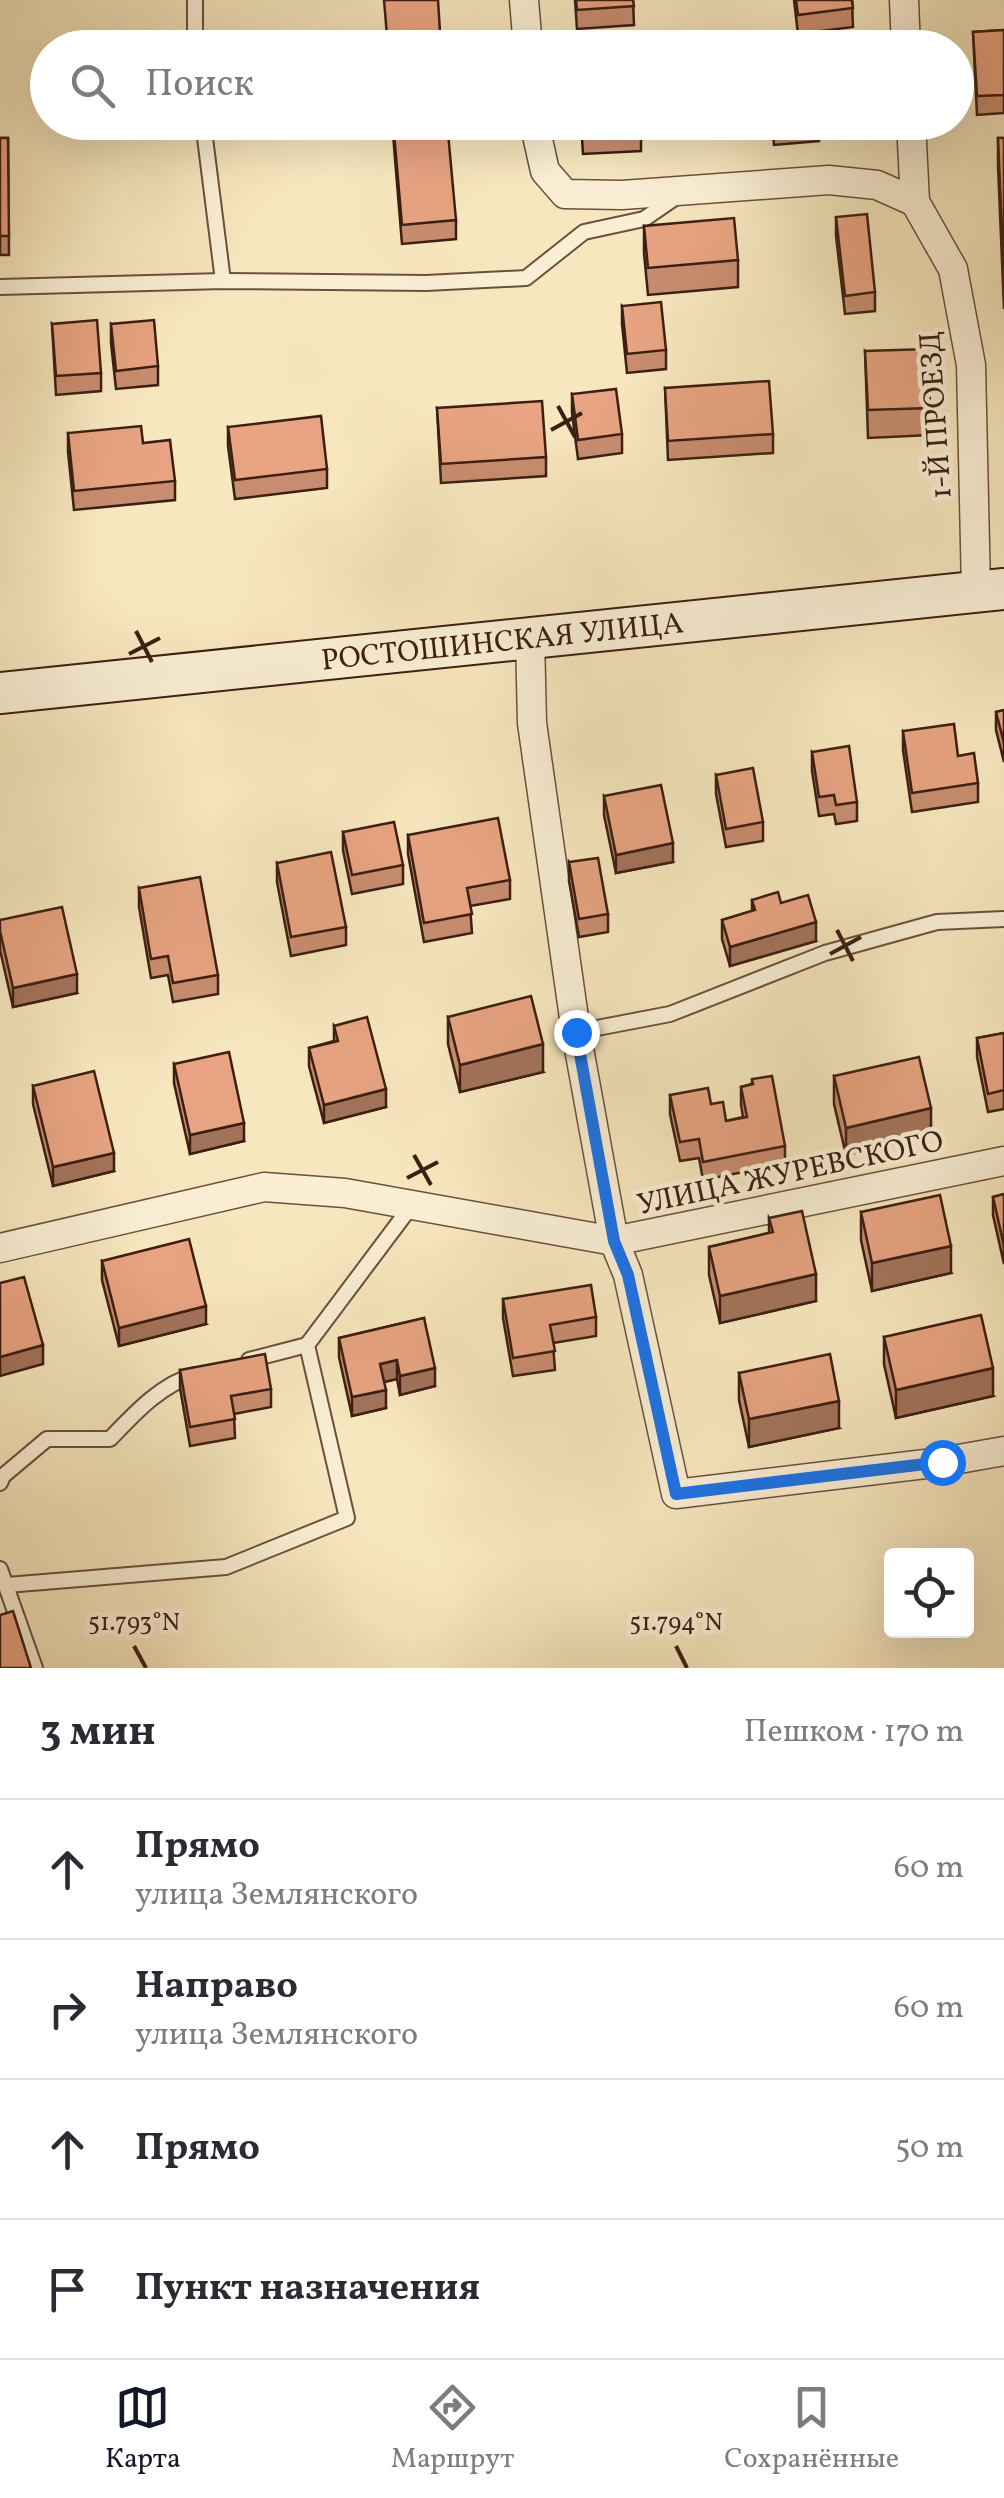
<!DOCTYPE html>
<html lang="ru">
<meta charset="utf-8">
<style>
body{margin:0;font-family:Vollkorn,serif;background:#f7f7f7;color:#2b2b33}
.controls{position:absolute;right:30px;bottom:30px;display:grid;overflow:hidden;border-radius:10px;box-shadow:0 10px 40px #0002}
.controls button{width:90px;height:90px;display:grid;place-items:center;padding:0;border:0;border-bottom:2px solid #e1e1e2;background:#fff;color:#2b2b33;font:50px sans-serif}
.stop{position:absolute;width:30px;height:30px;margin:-22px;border:8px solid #1a73e8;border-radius:50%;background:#fff}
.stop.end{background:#1a73e8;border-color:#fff;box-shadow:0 2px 10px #0008}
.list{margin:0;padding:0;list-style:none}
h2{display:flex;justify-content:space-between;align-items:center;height:130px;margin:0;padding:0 40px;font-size:42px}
h2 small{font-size:32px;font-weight:400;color:#7c7c81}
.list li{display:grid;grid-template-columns:65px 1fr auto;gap:30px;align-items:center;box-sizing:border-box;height:140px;padding:0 40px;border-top:2px solid #e1e1e2}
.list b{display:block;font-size:38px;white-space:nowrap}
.list p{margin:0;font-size:32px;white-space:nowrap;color:#7c7c81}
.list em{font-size:32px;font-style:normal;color:#7c7c81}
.icon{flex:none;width:55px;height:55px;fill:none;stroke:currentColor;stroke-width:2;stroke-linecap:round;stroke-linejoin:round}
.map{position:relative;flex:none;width:1004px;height:1668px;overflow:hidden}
.search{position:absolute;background:#fff;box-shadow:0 10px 40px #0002;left:30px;right:30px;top:30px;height:110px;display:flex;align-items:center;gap:25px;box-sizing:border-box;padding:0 35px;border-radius:55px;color:#7c7c81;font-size:38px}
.sheet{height:690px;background:#fff}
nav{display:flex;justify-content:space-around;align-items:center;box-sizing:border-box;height:140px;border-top:2px solid #e1e1e2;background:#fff;font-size:28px;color:#7c7c81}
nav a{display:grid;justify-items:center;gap:5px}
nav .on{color:#111827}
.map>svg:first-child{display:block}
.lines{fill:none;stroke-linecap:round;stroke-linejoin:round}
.lane-casing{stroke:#6b503d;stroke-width:18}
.street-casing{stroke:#6b503d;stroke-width:31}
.secondary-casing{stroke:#3c1e12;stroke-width:44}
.lane{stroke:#faefd5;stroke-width:14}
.street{stroke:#faefd5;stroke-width:28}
.secondary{stroke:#faefd5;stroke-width:40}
.wall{fill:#c88d70;stroke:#3c1e12;stroke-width:2.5}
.shaded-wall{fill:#a2735b;stroke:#3c1e12;stroke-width:2.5}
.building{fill:#e8a482;stroke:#3c1e12;stroke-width:2.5}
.route{stroke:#1a73e8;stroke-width:12}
.ticks{fill:none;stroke:#3c1e12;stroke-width:4}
.labels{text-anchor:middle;stroke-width:9;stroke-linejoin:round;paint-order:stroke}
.street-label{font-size:30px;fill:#3c1e12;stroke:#faefd5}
.ticks-label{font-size:25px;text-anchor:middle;fill:#3c1e12;stroke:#faefd5;stroke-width:9;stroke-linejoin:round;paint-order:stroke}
</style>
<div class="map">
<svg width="1004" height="1668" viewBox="0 0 1004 1668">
<rect width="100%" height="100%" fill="#f7e7bf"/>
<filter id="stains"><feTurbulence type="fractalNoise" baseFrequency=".002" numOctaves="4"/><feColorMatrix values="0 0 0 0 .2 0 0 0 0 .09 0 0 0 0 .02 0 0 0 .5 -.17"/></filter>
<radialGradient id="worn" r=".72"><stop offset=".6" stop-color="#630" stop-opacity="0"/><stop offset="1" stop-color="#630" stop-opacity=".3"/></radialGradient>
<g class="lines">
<defs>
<g id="lane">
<polyline points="195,0 195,48"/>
<polyline points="203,122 223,281"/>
<polyline points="0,287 223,281 426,283 526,278 584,232 644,219 679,195"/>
<polyline points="576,1032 670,1014 825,953 937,922 1004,919"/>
<polyline points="249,1360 307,1345"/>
<path d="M0,1483L3,1476L47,1439H110C134,1414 161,1384 195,1375"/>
<polyline points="0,1569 35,1668"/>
<polyline points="7,1585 226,1567 347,1518 307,1345 412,1205"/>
</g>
<g id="street">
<polyline points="524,0 528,48"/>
<polyline points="904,0 906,48"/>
<polyline points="534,122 545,171 565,194 622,195 829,180 877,185 915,202 953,269 971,365 976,590"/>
<polyline points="911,122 915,202"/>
<polyline points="530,638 532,723 576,1032 614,1241 628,1275 676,1494 942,1462 1004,1451"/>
<polyline points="0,1248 264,1187 345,1193 614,1241 1004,1161"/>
</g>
<g id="secondary">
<path id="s1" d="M0,693L1004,589"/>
</g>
</defs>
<!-- lane casing -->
<use href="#lane" class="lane-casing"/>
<!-- street casing -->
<use href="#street" class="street-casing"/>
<!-- secondary casing -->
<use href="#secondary" class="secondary-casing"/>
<!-- lane -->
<use href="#lane" class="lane"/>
<!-- street -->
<use href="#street" class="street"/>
<!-- secondary -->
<use href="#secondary" class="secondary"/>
</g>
<!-- wall -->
<g class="wall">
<polygon points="575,0 633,0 634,25 577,29"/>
<polygon points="794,0 852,0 853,27 798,34"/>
<polygon points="1004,30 1004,113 977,115 973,32"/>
<polygon points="392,122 456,220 456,239 402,244"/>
<polygon points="581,122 641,122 641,151 583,154"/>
<polygon points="772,122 819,122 819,141 774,145"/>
<polygon points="0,138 8,138 9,255 0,255"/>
<polygon points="998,138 1004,138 1004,309 998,165"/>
<polygon points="836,217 875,292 875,311 845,314 836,236"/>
<polygon points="644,226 738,260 738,287 648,295 644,253"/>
<polygon points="622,306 666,350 666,369 627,373 622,324"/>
<polygon points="52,324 101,373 101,391 56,395"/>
<polygon points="111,324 158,366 158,385 116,389 111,343"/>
<polygon points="865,351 930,408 930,435 868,438"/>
<polygon points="665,388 773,434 773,453 668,460"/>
<polygon points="572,394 622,434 622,453 578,459 572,413"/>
<polygon points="437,408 546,457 546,476 441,483"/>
<polygon points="228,427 327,469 327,488 235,499 228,446"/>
<polygon points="68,433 143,443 175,481 175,500 74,510 68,452"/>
<polygon points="1004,710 1004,762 996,730 996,712"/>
<polygon points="903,731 958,756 978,783 978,802 912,812 903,750"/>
<polygon points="812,752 857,802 857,821 836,824 834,814 819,816 812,771"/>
<polygon points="716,775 763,822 763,841 726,847 716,794"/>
<polygon points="604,796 673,862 616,873 604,815"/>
<polygon points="343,832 403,865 403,884 352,894 343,850"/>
<polygon points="408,835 510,880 510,899 470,906 472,933 424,942 408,854"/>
<polygon points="569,862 608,914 608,932 579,937 569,881"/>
<polygon points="277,863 346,927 346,945 291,956 277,882"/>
<polygon points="139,888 218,975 218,994 173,1002 168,975 151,978 139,907"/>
<polygon points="752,900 781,903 816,941 730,966 722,939 722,920 752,911"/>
<polygon points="0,920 77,993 13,1007 0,950"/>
<polygon points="448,1017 543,1072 460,1092 448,1044"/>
<polygon points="334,1026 386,1107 324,1123 309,1066 309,1048 334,1041"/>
<polygon points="1004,1033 1004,1109 988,1112 977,1057 977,1038"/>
<polygon points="174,1064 244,1141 190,1154 174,1083"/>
<polygon points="834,1076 931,1135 846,1155 834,1104"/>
<polygon points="752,1079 785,1146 785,1164 703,1180 699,1158 680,1161 670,1114 670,1095 711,1104 726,1121 743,1117 741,1105 741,1087 752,1084"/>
<polygon points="33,1086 114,1171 53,1186 33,1104"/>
<polygon points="1004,1194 1004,1264 993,1215 993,1197"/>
<polygon points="861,1212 951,1273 872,1291 861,1240"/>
<polygon points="769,1218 816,1301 720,1323 709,1275 709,1247 769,1233"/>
<polygon points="102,1261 206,1324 119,1346 102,1280"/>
<polygon points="503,1299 596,1317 596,1336 553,1343 555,1370 513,1376 503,1318"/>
<polygon points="424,1318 435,1386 400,1395 397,1379 384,1382 386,1408 352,1416 339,1357 339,1338"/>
<polygon points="884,1337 993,1396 896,1418 884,1364"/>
<polygon points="180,1370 271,1389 271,1407 234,1414 235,1438 190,1446 180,1388"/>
<polygon points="739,1373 839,1428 749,1447 739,1400"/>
</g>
<!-- shaded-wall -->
<g class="shaded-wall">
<polygon points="673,843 673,862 616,873 616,855"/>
<polygon points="816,922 816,941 730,966 730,947"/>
<polygon points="77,974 77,993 13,1007 13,988"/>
<polygon points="543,1044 543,1072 460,1092 460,1065"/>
<polygon points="386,1089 386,1107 324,1123 324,1105"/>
<polygon points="931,1108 931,1135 846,1155 846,1128"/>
<polygon points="244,1123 244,1141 190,1154 190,1135"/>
<polygon points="114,1153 114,1171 53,1186 53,1167"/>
<polygon points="951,1246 951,1273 872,1291 872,1263"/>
<polygon points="816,1274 816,1301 720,1323 720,1296"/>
<polygon points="206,1306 206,1324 119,1346 119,1328"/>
<polygon points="43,1345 43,1364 0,1376 0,1357"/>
<polygon points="397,1360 397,1379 380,1383 380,1364"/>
<polygon points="435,1368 435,1386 400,1395 400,1376"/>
<polygon points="993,1368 993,1396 896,1418 896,1390"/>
<polygon points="386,1390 386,1408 352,1416 352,1397"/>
<polygon points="839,1401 839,1428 749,1447 749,1419"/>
</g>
<!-- building -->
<g class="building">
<polygon points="384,0 438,0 441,48 388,48"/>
<polygon points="576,0 633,0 634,6 577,10"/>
<polygon points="796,0 852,0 853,8 798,15"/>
<polygon points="1004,30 1004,95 977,96 973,32"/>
<polygon points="393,122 447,122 456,220 402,225"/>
<polygon points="583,122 641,122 641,132 583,136"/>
<polygon points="774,122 812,122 774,126"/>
<polygon points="0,138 8,138 9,236 0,236"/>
<polygon points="998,138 1004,138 1004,281"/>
<polygon points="867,214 875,292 845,296 836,217"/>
<polygon points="734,218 738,260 648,268 644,226"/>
<polygon points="661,302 666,350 627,354 622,306"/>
<polygon points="97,320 101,373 56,376 52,324"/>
<polygon points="154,320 158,366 116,371 111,324"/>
<polygon points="928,349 930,408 868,410 865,351"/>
<polygon points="769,381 773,434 668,441 665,388"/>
<polygon points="616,389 622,434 578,440 572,394"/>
<polygon points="542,401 546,457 441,464 437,408"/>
<polygon points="321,416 327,469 235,480 228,427"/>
<polygon points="141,426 143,443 170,440 175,481 74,491 68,433"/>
<polygon points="1004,710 1004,743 996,712"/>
<polygon points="954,724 958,756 974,753 978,783 912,793 903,731"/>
<polygon points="849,746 857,802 836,805 834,795 819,797 812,752"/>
<polygon points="753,768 763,822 726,829 716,775"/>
<polygon points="661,785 673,843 616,855 604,796"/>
<polygon points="498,818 510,880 467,888 472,914 424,923 408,835"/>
<polygon points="394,822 403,865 352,875 343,832"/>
<polygon points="331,852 346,927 291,937 277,863"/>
<polygon points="598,858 608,914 579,919 569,862"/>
<polygon points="200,877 218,975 173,983 168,956 151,959 139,888"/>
<polygon points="778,892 781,903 808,895 816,922 730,947 722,920 755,910 752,900"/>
<polygon points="62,907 77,974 13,988 0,931 0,920"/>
<polygon points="531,996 543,1044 460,1065 448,1017"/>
<polygon points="367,1017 386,1089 324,1105 309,1048 338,1041 334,1026"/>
<polygon points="1004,1033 1004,1090 988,1094 977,1038"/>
<polygon points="229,1052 244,1123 190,1135 174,1064"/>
<polygon points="919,1057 931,1108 846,1128 834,1076"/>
<polygon points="94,1071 114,1153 53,1167 33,1086"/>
<polygon points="772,1076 785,1146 703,1162 699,1139 680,1142 670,1095 708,1088 711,1104 723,1102 726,1121 747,1117 741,1087 753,1084 752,1079"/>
<polygon points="1004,1194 1004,1246 993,1197"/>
<polygon points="940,1195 951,1246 872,1263 861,1212"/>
<polygon points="802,1211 816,1274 720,1296 709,1247 773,1232 769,1218"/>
<polygon points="189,1239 206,1306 119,1328 102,1261"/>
<polygon points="24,1277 43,1345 0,1357 0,1283"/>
<polygon points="591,1285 596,1317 550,1325 555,1351 513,1358 503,1299"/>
<polygon points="981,1315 993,1368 896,1390 884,1337"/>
<polygon points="424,1318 435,1368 400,1376 397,1360 380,1364 386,1390 352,1397 339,1338"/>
<polygon points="265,1354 271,1389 231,1396 235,1419 190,1427 180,1370"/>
<polygon points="830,1354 839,1401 749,1419 739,1373"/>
<polygon points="13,1611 31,1668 0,1668 0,1615"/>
</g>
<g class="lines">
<!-- route -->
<polyline class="route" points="576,1032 614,1241 628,1275 676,1494 942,1462"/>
</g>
<!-- ticks -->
<path class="ticks" d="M558,406L575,437M551,430L582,413M136,631L152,662M129,654L160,638M837,930L853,961M830,954L861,937M414,1155L431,1185M407,1178L438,1162M134,1646L146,1668M676,1646L687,1668"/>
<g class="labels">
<!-- street labels -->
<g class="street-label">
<text transform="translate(935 415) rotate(-94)" y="10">1-Й ПРОЕЗД</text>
<text dy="10" stroke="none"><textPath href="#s1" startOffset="505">РОСТОШИНСКАЯ УЛИЦА</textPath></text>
<text transform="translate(790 1172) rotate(-12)" y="10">УЛИЦА ЖУРЕВСКОГО</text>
</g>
</g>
<g class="ticks-label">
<text x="134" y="1630">51.793°N</text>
<text x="676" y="1630">51.794°N</text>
</g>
<rect width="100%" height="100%" filter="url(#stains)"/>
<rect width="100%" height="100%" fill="url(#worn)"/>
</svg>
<div class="controls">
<button><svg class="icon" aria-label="locate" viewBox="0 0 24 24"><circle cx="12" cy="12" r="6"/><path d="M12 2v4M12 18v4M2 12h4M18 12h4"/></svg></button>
</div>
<div class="stop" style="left:942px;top:1462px"></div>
<div class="stop end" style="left:576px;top:1032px"></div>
<div class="search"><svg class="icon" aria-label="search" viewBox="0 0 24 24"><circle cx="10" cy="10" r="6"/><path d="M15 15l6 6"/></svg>Поиск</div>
</div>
<section class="sheet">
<h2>3 мин<small>Пешком · 170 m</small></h2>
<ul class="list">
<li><svg class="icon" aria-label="ahead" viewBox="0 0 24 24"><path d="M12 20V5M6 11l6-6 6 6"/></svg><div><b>Прямо</b><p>улица Землянского</p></div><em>60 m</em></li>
<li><svg class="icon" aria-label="right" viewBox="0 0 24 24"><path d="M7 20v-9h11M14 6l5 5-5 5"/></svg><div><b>Направо</b><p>улица Землянского</p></div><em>60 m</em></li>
<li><svg class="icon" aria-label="ahead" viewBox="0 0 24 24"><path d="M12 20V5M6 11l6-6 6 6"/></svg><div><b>Прямо</b></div><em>50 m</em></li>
<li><svg class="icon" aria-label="arrive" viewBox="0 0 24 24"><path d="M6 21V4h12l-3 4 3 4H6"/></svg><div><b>Пункт назначения</b></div></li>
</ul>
</section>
<nav>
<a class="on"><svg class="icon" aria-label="map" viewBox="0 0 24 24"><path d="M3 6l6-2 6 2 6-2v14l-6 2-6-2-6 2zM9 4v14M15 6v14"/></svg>Карта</a>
<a><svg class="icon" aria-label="directions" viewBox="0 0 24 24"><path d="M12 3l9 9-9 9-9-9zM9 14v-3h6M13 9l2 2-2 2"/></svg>Маршрут</a>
<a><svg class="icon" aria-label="saved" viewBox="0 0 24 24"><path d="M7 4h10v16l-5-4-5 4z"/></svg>Сохранённые</a>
</nav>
